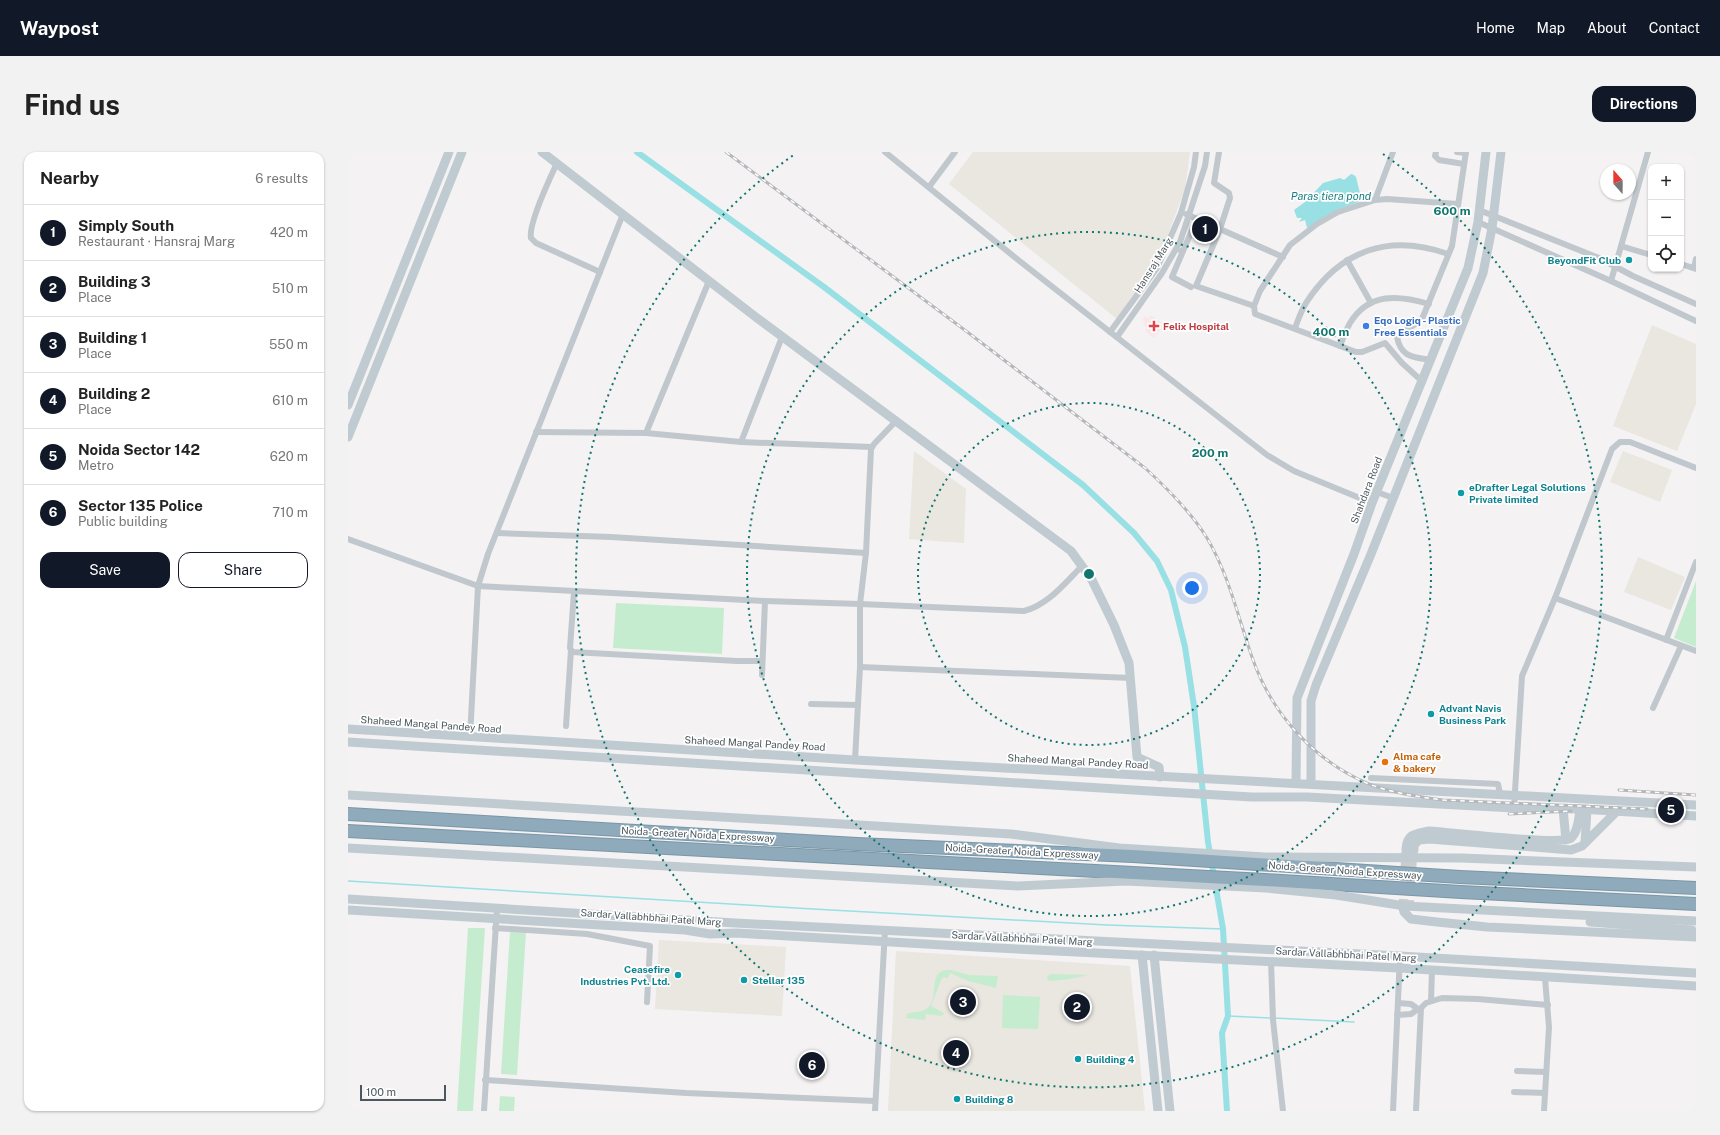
<!DOCTYPE html>
<meta charset="utf-8">
<style>
body{margin:0;font-family:"Public Sans",sans-serif;background:#f2f2f2;color:#222}
.controls{position:absolute;right:12px;top:12px;display:grid;overflow:hidden;border-radius:8px;box-shadow:0 1px 3px #0004}
.controls button{width:36px;height:36px;display:grid;place-items:center;padding:0;border:0;border-bottom:1px solid #e0e0e0;background:#fff;color:#222;font:20px sans-serif}
.compass{position:absolute;left:1252px;top:12px;width:36px;height:36px;border-radius:50%;background:#fff;box-shadow:0 1px 3px #0004;rotate:339deg}
.scale{position:absolute;left:12px;bottom:10px;width:86px;box-sizing:border-box;padding-left:4px;border:2px solid #4c585e;border-top:0;font-size:11px;line-height:14px;white-space:nowrap;color:#4c585e;-webkit-text-stroke:3px #fff;paint-order:stroke}
.you{position:absolute;left:844px;top:436px;width:14px;height:14px;margin:-10px;border:3px solid #fff;border-radius:50%;background:#1a73e8;box-shadow:0 0 0 6px #1a73e833}
.badge{display:grid;place-items:center;width:26px;height:26px;border-radius:50%;background:#111827;color:#fff;font-size:13px;font-weight:700}
.pin{position:absolute;translate:-50% -50%;border:2px solid #fff;box-shadow:0 1px 4px #0006}
.list{margin:0;padding:0;list-style:none}
h2{display:flex;justify-content:space-between;align-items:center;height:52px;margin:0;padding:0 16px;font-size:17px}
h2 small{font-size:13px;font-weight:400;color:#767676}
.list li{display:grid;grid-template-columns:26px 1fr auto;gap:12px;align-items:center;box-sizing:border-box;height:56px;padding:0 16px;border-top:1px solid #e0e0e0}
.list b{display:block;font-size:15px;white-space:nowrap}
.list p{margin:0;font-size:13px;white-space:nowrap;color:#767676}
.list em{font-size:13px;font-style:normal;color:#767676}
.actions{display:flex;gap:8px;padding:12px 16px}
.actions a{flex:1;padding:9px 0;border:1px solid #111827;border-radius:12px;text-align:center;font-size:14px;color:#111827}
.actions .main{background:#111827;color:#fff}
.icon{flex:none;width:22px;height:22px;fill:none;stroke:currentColor;stroke-width:2;stroke-linecap:round;stroke-linejoin:round}
.map{position:relative;flex:none;width:1348px;height:959px;overflow:hidden;border-radius:12px}
header{display:flex;align-items:center;gap:24px;box-sizing:border-box;height:56px;padding:0 20px;background:#111827;color:#fff}
header strong{font-size:19px}
nav{display:flex;gap:22px;margin-inline-start:auto;font-size:14px}
.intro{display:flex;align-items:center;justify-content:space-between;box-sizing:border-box;height:96px;padding:0 24px}
h1{margin:0;font-size:28px}
.button{padding:10px 18px;border-radius:12px;background:#111827;color:#fff;font-size:14px;font-weight:700}
main{display:flex;gap:24px;padding:0 24px}
aside{flex:1;background:#fff;border-radius:12px;box-shadow:0 1px 3px #0004}
.map>svg:first-child{display:block}
.commercial{fill:#eae6e0}
.medical{fill:#fae7e8}
.green{fill:#c6eccf}
.water{fill:#98e0e4}
.lines{fill:none;stroke-linecap:round;stroke-linejoin:round}
.stream{stroke:#98e0e4;stroke-width:1.5}
.canal{stroke:#98e0e4;stroke-width:6}
.secondary-tunnel{stroke:#caccce;stroke-width:9;stroke-dasharray:9 4.5;stroke-linecap:butt}
.highway-casing{stroke:#7a97a7;stroke-width:14}
.street{stroke:#c0c8cd;stroke-width:6}
.secondary{stroke:#c0cbd1;stroke-width:9}
.highway{stroke:#8fabbb;stroke-width:12}
.rail-casing{stroke:#b5b8bb;stroke-width:3}
.rail{stroke:#fff;stroke-width:1.5;stroke-dasharray:4.5;stroke-linecap:butt}
.ring{fill:none;stroke:#0f766e;stroke-width:2;stroke-dasharray:2 4}
.culture-dot{fill:#0f9aa8;stroke:#fff;stroke-width:1.5}
.health-dot{fill:#e0444e;stroke:#fff;stroke-width:1.5}
.shop-dot{fill:#3f7fe0;stroke:#fff;stroke-width:1.5}
.food-dot{fill:#e8710a;stroke:#fff;stroke-width:1.5}
.labels{text-anchor:middle;stroke-width:3.5;stroke-linejoin:round;paint-order:stroke}
.culture-label{font-size:10px;font-weight:bold;fill:#0d838f;stroke:#fff;text-anchor:start}
.street-label{font-size:10px;fill:#4c585e;stroke:#fff}
.shop-label{font-size:10px;font-weight:bold;fill:#366cbe;stroke:#fff;text-anchor:start}
.health-label{font-size:10px;font-weight:bold;fill:#be3a42;stroke:#fff;text-anchor:start}
.food-label{font-size:10px;font-weight:bold;fill:#c56008;stroke:#fff;text-anchor:start}
.water-label{font-size:11px;font-style:italic;fill:#197f84;stroke:#fff}
.centre{fill:#0f766e;stroke:#fff;stroke-width:2}
.ring-label{font-size:12px;text-anchor:middle;font-weight:bold;fill:#0f766e;stroke:#fff;stroke-width:3.5;stroke-linejoin:round;paint-order:stroke}
</style>
<header>
<strong>Waypost</strong>
<nav><a>Home</a><a>Map</a><a>About</a><a>Contact</a></nav>
</header>
<div class="intro"><h1>Find us</h1><a class="button">Directions</a></div>
<main>
<aside>
<h2>Nearby<small>6 results</small></h2>
<ul class="list">
<li><span class="badge">1</span><div><b>Simply South</b><p>Restaurant · Hansraj Marg</p></div><em>420 m</em></li>
<li><span class="badge">2</span><div><b>Building 3</b><p>Place</p></div><em>510 m</em></li>
<li><span class="badge">3</span><div><b>Building 1</b><p>Place</p></div><em>550 m</em></li>
<li><span class="badge">4</span><div><b>Building 2</b><p>Place</p></div><em>610 m</em></li>
<li><span class="badge">5</span><div><b>Noida Sector 142</b><p>Metro</p></div><em>620 m</em></li>
<li><span class="badge">6</span><div><b>Sector 135 Police</b><p>Public building</p></div><em>710 m</em></li>
</ul>
<div class="actions"><a class="main">Save</a><a>Share</a></div>
</aside>
<div class="map">
<svg width="1348" height="959" viewBox="0 0 1348 959">
<rect width="100%" height="100%" fill="#f4f2f3"/>
<!-- commercial -->
<g class="commercial">
<polygon points="625,0 842,0 837,37 806,119 769,167 601,32"/>
<polygon points="1304,173 1348,192 1348,252 1329,299 1265,274"/>
<polygon points="566,299 618,337 616,391 561,387"/>
<polygon points="1275,299 1324,318 1312,350 1262,330"/>
<polygon points="1290,405 1337,425 1323,458 1276,440"/>
<polygon points="311,788 438,795 434,864 307,857"/>
<polygon points="548,799 782,814 797,959 540,959"/>
</g>
<!-- medical -->
<polygon class="medical" points="803,163 816,173 806,186 797,179 799,176 795,172 797,170 794,168 797,164 800,167"/>
<!-- green -->
<g class="green">
<polygon points="1348,429 1348,495 1326,486"/>
<polygon points="268,451 376,456 374,502 265,496"/>
<polygon points="120,776 137,776 125,959 109,959"/>
<polygon points="162,779 178,780 169,923 153,922"/>
<path d="M597,818H603L621,823L650,824L648,836L620,829L602,821L600,826L596,825L593,828L583,854L596,861L594,864L578,862L577,868L558,866L559,862C565,859 574,861 580,856C591,845 580,822 597,818Z"/>
<polygon points="702,822 740,823 722,827 702,829 700,828 699,825"/>
<polygon points="655,843 692,845 690,877 654,876"/>
<polygon points="152,944 167,945 166,959 151,959"/>
</g>
<!-- water -->
<polygon class="water" points="1003,22 1006,23 1008,25 1014,49 991,57 959,76 957,68 951,70 954,66 949,66 946,58 957,50 975,31 992,26 996,28"/>
<g class="lines">
<!-- stream -->
<g class="stream">
<polyline points="0,729 465,757 759,773 875,777"/>
<polyline points="880,864 922,866"/>
<polyline points="926,866 1006,870"/>
</g>
<!-- canal -->
<polyline class="canal" points="289,0 476,135 735,333 786,381 809,409 823,438 837,495 846,554 860,690 875,777 880,864 874,881 879,959"/>
<!-- secondary-tunnel -->
<g class="secondary-tunnel">
<polyline points="1055,756 1058,699"/>
<polyline points="1061,757 1065,699"/>
</g>
<defs>
<g id="highway">
<polyline points="0,662 509,692 785,704 1112,725 1348,736"/>
<polyline points="0,679 917,728 1113,740 1348,752"/>
</g>
</defs>
<!-- highway casing -->
<use href="#highway" class="highway-casing"/>
<!-- street -->
<g class="street">
<polyline points="537,0 669,107 919,303 946,319 1024,351"/>
<polyline points="871,0 866,31 881,41 882,46 872,77 848,134 906,154"/>
<polyline points="1088,0 1087,4 1091,8 1116,12"/>
<polyline points="1109,0 1118,1"/>
<path d="M209,11C202,26 180,72 183,86L188,91L252,120"/>
<polyline points="581,35 607,0"/>
<polyline points="1027,48 1045,0"/>
<polyline points="1131,58 1251,106 1285,124 1348,152"/>
<polyline points="838,62 935,105"/>
<polyline points="1130,70 1263,129 1348,169"/>
<polyline points="1273,94 1303,103"/>
<polyline points="833,99 835,99 849,67"/>
<polyline points="835,99 824,125 843,135"/>
<polyline points="999,108 1023,151"/>
<polyline points="1333,112 1348,117"/>
<polyline points="1346,116 1348,107"/>
<polyline points="1263,129 1300,0"/>
<path d="M947,176C950,168 953,159 958,151C992,98 1041,81 1100,102"/>
<polyline points="762,180 809,116 833,61 846,15 848,0"/>
<polyline points="769,185 814,121 832,90 857,14 859,0"/>
<path d="M992,194C995,186 998,178 1002,171C1021,140 1051,143 1081,152"/>
<path d="M1083,208C1066,205 1053,206 1049,185L1074,167L1104,94L1118,0"/>
<polyline points="1075,230 1054,211 1037,191 1014,200 1008,200 907,162 906,154 912,139 942,93 969,72 990,60 1027,48 1039,47 1110,52"/>
<polyline points="188,280 298,281 393,290 524,295"/>
<polyline points="298,281 361,129"/>
<polyline points="393,290 434,185"/>
<polyline points="1029,340 1045,346"/>
<polyline points="149,381 263,385 518,401"/>
<path d="M0,387L130,434L417,449L512,452L676,459C700,453 717,431 734,414"/>
<polyline points="226,440 222,496 224,500 389,509 414,509"/>
<polyline points="1207,446 1348,499"/>
<polyline points="1318,488 1348,410"/>
<polyline points="512,515 783,526"/>
<polyline points="414,523 417,449"/>
<polyline points="463,552 510,553"/>
<polyline points="1305,556 1333,494"/>
<polyline points="218,574 223,498"/>
<polyline points="122,585 130,434 140,402 275,62"/>
<polyline points="507,608 512,515 512,452 518,401 523,297 526,292 548,269"/>
<polyline points="1023,626 1150,632 1152,642"/>
<polyline points="1166,656 1174,524 1207,446 1264,297 1272,290 1282,290 1348,316"/>
<polyline points="147,776 239,782 302,794 299,850"/>
<polyline points="923,809 925,868 935,959"/>
<polyline points="1083,849 1084,818"/>
<polyline points="1049,863 1063,862 1070,857 1063,852 1050,851"/>
<polyline points="1169,919 1198,920"/>
<polyline points="137,928 338,941 527,949"/>
<polyline points="1166,940 1197,941"/>
<polyline points="136,959 149,756"/>
<polyline points="527,959 537,778"/>
<polyline points="1045,959 1052,804"/>
<polyline points="1068,959 1073,856 1078,851 1094,846 1130,847 1200,853"/>
<polyline points="1196,959 1201,875 1197,826"/>
</g>
<!-- secondary -->
<g class="secondary">
<polyline points="194,0 409,166 723,399 744,428 766,473 781,511 789,605 811,615 812,625"/>
<polyline points="0,253 101,0"/>
<polyline points="0,285 114,0"/>
<polyline points="0,577 507,608 1348,653"/>
<polyline points="0,590 818,640 904,645 959,645 1166,656 1232,657 1348,664"/>
<polyline points="948,631 949,546 1006,402 1024,351 1120,116 1130,70 1138,0"/>
<polyline points="963,632 963,549 968,533 1023,402 1135,121 1144,76 1153,0"/>
<polyline points="0,643 663,682 771,696 917,705 1113,706 1348,715"/>
<polyline points="1215,657 1218,688"/>
<polyline points="1237,691 1239,657"/>
<polyline points="0,696 670,734 778,729 918,736 988,743 1057,754 1348,769"/>
<path d="M1058,697C1059,681 1068,682 1081,679C1102,680 1212,694 1223,686C1230,680 1231,666 1232,657"/>
<polyline points="1066,698 1066,693 1071,688 1081,687 1223,698 1234,694 1269,659"/>
<polyline points="0,747 387,771 1052,804 1348,821"/>
<polyline points="1055,756 1056,760 1063,767 1089,770 1139,775 1348,785"/>
<polyline points="0,758 337,778 362,782 388,781 629,795 1051,816 1348,834"/>
<polyline points="1242,770 1344,778"/>
<polyline points="794,803 810,959"/>
<polyline points="806,803 822,959"/>
</g>
<!-- highway -->
<use href="#highway" class="highway"/>
<defs>
<g id="rail">
<path d="M378,0L622,182L797,316C820,337 843,360 859,386C881,423 890,465 904,505C923,561 966,609 1021,632C1045,641 1070,645 1095,648L1299,657"/>
<polyline points="1271,638 1348,643"/>
<polyline points="1161,662 1223,659"/>
</g>
</defs>
<!-- rail casing -->
<use href="#rail" class="rail-casing"/>
<!-- rail -->
<use href="#rail" class="rail"/>
</g>
<!-- distance rings -->
<g class="ring">
<circle cx="741" cy="422" r="171"/>
<circle cx="741" cy="422" r="342"/>
<path d="M1035 2A513 513 0 1 1 447 2"/>
</g>
<!-- markers -->
<g class="culture-dot">
<circle cx="1281" cy="108" r="4"/>
<circle cx="1113" cy="341" r="4"/>
<circle cx="1083" cy="562" r="4"/>
<circle cx="330" cy="823" r="4"/>
<circle cx="396" cy="828" r="4"/>
<circle cx="730" cy="907" r="4"/>
<circle cx="609" cy="947" r="4"/>
</g>
<path class="health-dot" d="M804 168h4v4h4v4h-4v4h-4v-4h-4v-4h4z"/>
<circle class="shop-dot" cx="1018" cy="174" r="4"/>
<circle class="food-dot" cx="1037" cy="610" r="4"/>
<g class="labels">
<!-- culture labels -->
<g class="culture-label">
<text x="1273" y="112" text-anchor="end">BeyondFit Club</text>
<text x="1121" y="339">eDrafter Legal Solutions<tspan x="1121" dy="12">Private limited</tspan></text>
<text x="1091" y="560">Advant Navis<tspan x="1091" dy="12">Business Park</tspan></text>
<text x="322" y="821" text-anchor="end">Ceasefire<tspan x="322" dy="12">Industries Pvt. Ltd.</tspan></text>
<text x="404" y="832">Stellar 135</text>
<text x="738" y="911">Building 4</text>
<text x="617" y="951">Building 8</text>
</g>
<!-- street labels -->
<g class="street-label">
<text transform="translate(805 113) rotate(-58)" y="4">Hansraj Marg</text>
<text transform="translate(1018 338) rotate(-69)" y="4">Shahdara Road</text>
<text transform="translate(83 572) rotate(4)" y="4">Shaheed Mangal Pandey Road</text>
<text transform="translate(407 591) rotate(3)" y="4">Shaheed Mangal Pandey Road</text>
<text transform="translate(730 609) rotate(3)" y="4">Shaheed Mangal Pandey Road</text>
<text transform="translate(350 682) rotate(3)" y="4">Noida-Greater Noida Expressway</text>
<text transform="translate(674 699) rotate(3)" y="4">Noida-Greater Noida Expressway</text>
<text transform="translate(997 718) rotate(4)" y="4">Noida-Greater Noida Expressway</text>
<text transform="translate(303 765) rotate(4)" y="4">Sardar Vallabhbhai Patel Marg</text>
<text transform="translate(674 786) rotate(3)" y="4">Sardar Vallabhbhai Patel Marg</text>
<text transform="translate(998 802) rotate(3)" y="4">Sardar Vallabhbhai Patel Marg</text>
</g>
<!-- shop labels -->
<g class="shop-label">
<text x="1026" y="172">Eqo Logiq - Plastic<tspan x="1026" dy="12">Free Essentials</tspan></text>
</g>
<!-- health labels -->
<g class="health-label">
<text x="815" y="178">Felix Hospital</text>
</g>
<!-- food labels -->
<g class="food-label">
<text x="1045" y="608">Alma cafe<tspan x="1045" dy="12">&amp; bakery</tspan></text>
</g>
<!-- water labels -->
<g class="water-label">
<text x="983" y="48">Paras tiera pond</text>
</g>
</g>
<circle cx="741" cy="422" r="6" class="centre"/>
<g class="ring-label">
<text x="1104" y="63">600 m</text>
<text x="983" y="184">400 m</text>
<text x="862" y="305">200 m</text>
</g>
</svg>
<div class="controls">
<button>+</button>
<button>−</button>
<button><svg class="icon" aria-label="locate" viewBox="0 0 24 24"><circle cx="12" cy="12" r="6"/><path d="M12 2v4M12 18v4M2 12h4M18 12h4"/></svg></button>
</div>
<svg class="compass" viewBox="-18 -18 36 36"><path d="M0-13l5 13h-10z" fill="#e53935"/><path d="M0 13l5-13h-10z" fill="#767676"/></svg>
<div class="scale">100 m</div>
<div class="you"></div>
<div class="pin badge" style="left:857px;top:77px">1</div>
<div class="pin badge" style="left:729px;top:855px">2</div>
<div class="pin badge" style="left:615px;top:850px">3</div>
<div class="pin badge" style="left:608px;top:901px">4</div>
<div class="pin badge" style="left:1323px;top:658px">5</div>
<div class="pin badge" style="left:464px;top:913px">6</div>
</div>
</main>
